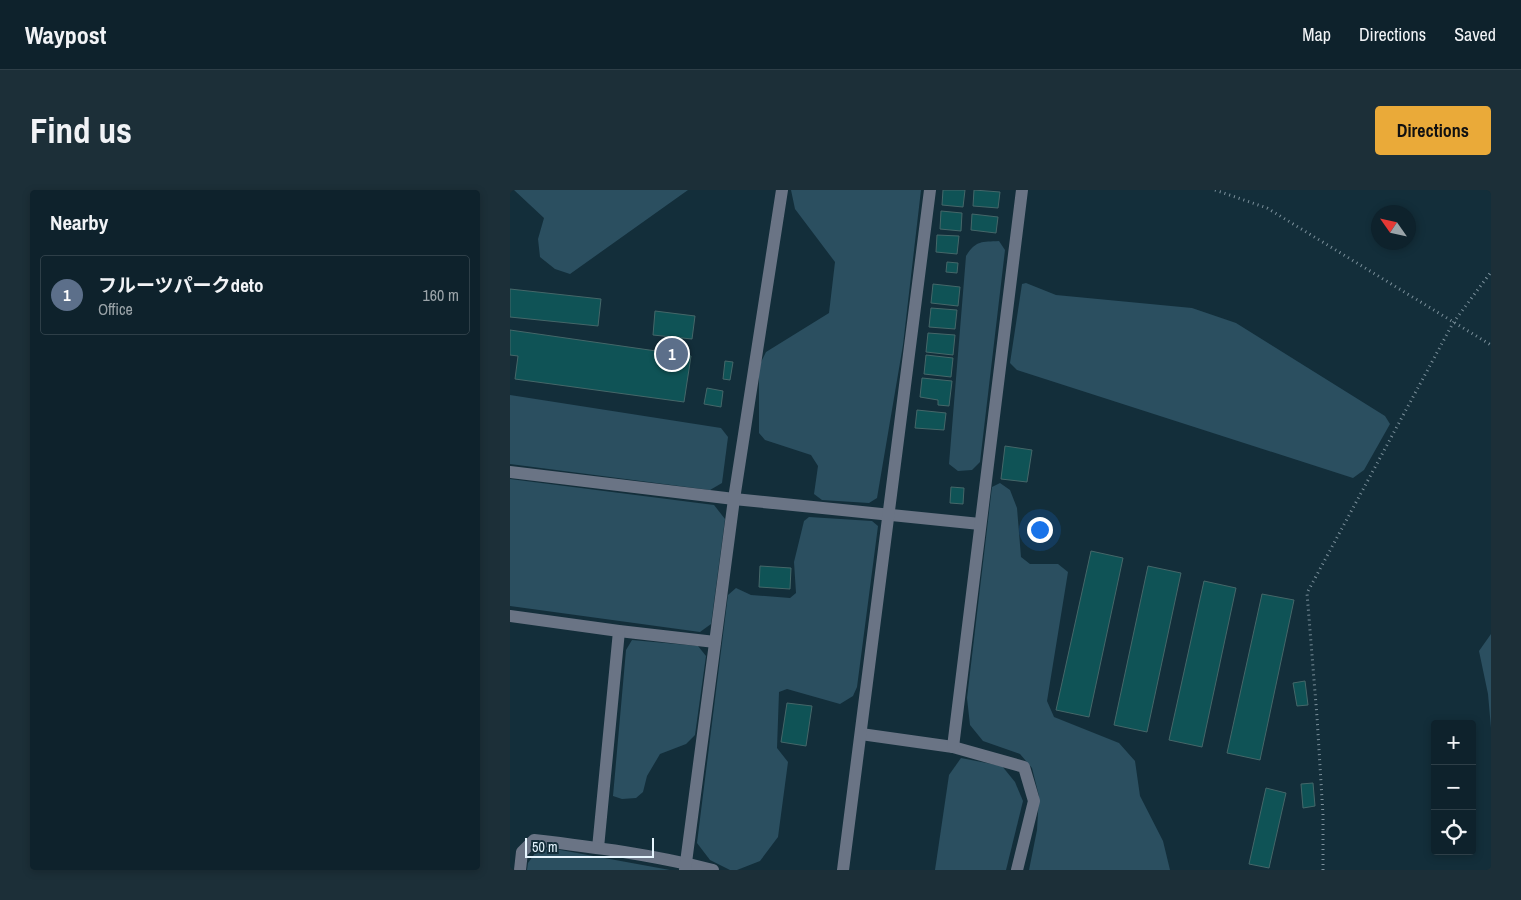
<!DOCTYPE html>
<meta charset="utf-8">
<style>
body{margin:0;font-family:"Archivo Narrow","Noto Sans JP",sans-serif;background:#1c2f38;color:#f1f3f6}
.controls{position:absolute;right:15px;bottom:15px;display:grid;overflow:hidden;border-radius:5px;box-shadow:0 2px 8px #0003}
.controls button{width:45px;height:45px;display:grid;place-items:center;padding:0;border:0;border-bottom:1px solid #2e3f48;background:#0e222c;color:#f1f3f6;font:25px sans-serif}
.compass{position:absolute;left:861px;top:15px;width:45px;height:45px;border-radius:50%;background:#0e222c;box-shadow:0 2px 8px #0003;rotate:304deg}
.scale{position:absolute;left:15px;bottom:12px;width:129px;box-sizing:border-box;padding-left:5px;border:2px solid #e6f5fe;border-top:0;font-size:14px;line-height:18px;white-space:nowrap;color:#e6f5fe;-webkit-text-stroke:4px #132e3a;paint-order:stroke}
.you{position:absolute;left:529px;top:339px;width:18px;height:18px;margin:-12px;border:4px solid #fff;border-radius:50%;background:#1a73e8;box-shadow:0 0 0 8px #1a73e833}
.badge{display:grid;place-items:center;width:32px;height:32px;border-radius:50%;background:#eaaa39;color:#fff;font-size:16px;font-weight:700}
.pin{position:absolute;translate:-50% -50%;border:2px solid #fff;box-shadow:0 1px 5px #0006}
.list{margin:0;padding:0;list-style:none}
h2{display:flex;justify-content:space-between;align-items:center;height:65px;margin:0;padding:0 20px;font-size:21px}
h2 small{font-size:16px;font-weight:400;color:#9ba4a9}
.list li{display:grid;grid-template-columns:32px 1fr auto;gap:15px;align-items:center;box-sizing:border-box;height:80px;margin:0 10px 10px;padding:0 10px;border:1px solid #2e3f48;border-radius:5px}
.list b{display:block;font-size:19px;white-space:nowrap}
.list p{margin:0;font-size:16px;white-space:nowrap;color:#9ba4a9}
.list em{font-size:16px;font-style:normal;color:#9ba4a9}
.icon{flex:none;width:28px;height:28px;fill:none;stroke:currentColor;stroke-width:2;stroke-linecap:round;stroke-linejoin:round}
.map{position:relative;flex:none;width:981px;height:680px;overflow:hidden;border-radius:5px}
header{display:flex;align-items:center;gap:30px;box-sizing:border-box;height:70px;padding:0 25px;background:#0e222c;border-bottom:1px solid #2e3f48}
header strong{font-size:24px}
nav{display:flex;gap:28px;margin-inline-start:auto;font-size:18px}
.intro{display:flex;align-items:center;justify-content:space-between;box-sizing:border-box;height:120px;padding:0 30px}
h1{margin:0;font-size:35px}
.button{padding:12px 22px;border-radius:5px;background:#eaaa39;color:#111;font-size:18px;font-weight:700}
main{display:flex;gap:30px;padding:0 30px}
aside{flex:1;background:#0e222c;border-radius:5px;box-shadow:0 2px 8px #0003}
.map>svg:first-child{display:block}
.green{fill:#2b4f60}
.building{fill:#0f5356;stroke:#456769}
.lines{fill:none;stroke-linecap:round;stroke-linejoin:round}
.path{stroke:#7c919c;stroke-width:3;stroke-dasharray:1 4;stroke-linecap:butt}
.minor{stroke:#6a7485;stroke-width:12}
</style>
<header>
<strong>Waypost</strong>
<nav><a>Map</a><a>Directions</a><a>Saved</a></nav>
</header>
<div class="intro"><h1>Find us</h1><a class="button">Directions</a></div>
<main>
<aside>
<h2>Nearby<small></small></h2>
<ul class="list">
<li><span class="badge" style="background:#5c6f8a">1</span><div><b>フルーツパークdeto</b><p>Office</p></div><em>160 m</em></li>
</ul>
</aside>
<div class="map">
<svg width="981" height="680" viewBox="0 0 981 680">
<rect width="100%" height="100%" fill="#132e3a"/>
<!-- green -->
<g class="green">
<polygon points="4,0 178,0 60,84 45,79 30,67 28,49 34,28"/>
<polygon points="281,0 411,0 393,155 367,308 359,313 312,310 304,304 308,276 301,265 255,250 249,243 249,176 256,162 319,123 325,72 285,19"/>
<path d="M489,51L495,60L470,272L462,280L448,281L439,274L456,66C466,50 472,52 489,51Z"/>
<polygon points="516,93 546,105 682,118 726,133 875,226 880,234 854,280 843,288 507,180 500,173 512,94"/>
<polygon points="0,205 211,238 218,247 212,293 200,300 0,274"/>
<polygon points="0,289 204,315 215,329 201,434 190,442 0,416"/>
<polygon points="490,293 500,300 507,318 511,367 520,374 548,374 558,382 537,511 544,527 609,553 625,571 630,606 653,651 660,680 519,680 527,640 529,606 522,578 510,564 473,551 460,535 457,508 482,297"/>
<polygon points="299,327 362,331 368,336 347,497 343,506 330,514 277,499 269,502 267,558 278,572 268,647 250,671 227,680 220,680 200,670 187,653 218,405 226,398 241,405 280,408 286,403 284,372 294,331"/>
<polygon points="981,444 981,538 978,504 969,461"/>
<polygon points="122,450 188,456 196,466 185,545 176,554 150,564 137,586 133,602 126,608 112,609 103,606 116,460"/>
<polygon points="451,568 492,576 505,592 513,611 496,680 425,680 439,585"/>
<polygon points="28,659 45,659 160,680 17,680 18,673"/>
</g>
<!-- building -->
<g class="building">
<polygon points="433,0 455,0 453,17 432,15"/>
<polygon points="464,0 490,2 488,18 463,16"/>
<polygon points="431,21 452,23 451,41 430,39"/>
<polygon points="462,24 488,27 486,43 461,40"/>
<polygon points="427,45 449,46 447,64 426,62"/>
<polygon points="437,72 448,73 447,83 436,82"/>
<polygon points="423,94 450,97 448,116 421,113"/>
<polygon points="0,99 91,109 88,136 0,127"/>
<polygon points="421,118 447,120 445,139 419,137"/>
<polygon points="145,121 185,126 182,149 143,145"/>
<polygon points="0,140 181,166 174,212 5,189 8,166 0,165"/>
<polygon points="418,143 445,145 443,165 416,162"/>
<polygon points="416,165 443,168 441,187 414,184"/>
<polygon points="215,171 223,172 220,190 213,189"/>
<polygon points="412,188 442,191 439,216 428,215 428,210 410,207"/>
<polygon points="197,198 213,201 211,217 194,214"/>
<polygon points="407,220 436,223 434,240 405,238"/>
<polygon points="495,256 522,260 517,292 491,289"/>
<polygon points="441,297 454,298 453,314 440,313"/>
<polygon points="581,361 613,368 579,527 546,520"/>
<polygon points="250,376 281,378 280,399 249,397"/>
<polygon points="638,376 671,383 637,542 604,535"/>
<polygon points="694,391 726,398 692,557 659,550"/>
<polygon points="752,404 784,410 750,570 717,563"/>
<polygon points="795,491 798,515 787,516 783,493"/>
<polygon points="277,513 302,516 296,556 271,552"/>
<polygon points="803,593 805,616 793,618 791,594"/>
<polygon points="756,598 776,603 759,678 739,674"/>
</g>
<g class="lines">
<!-- path -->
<g class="path">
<polyline points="705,0 757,18 981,155"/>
<polyline points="813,680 813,625 807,527 797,403 943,133 981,82"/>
</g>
<!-- minor -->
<g class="minor">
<polyline points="0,282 224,309 470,334"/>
<polyline points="0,426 109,441 205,452"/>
<polyline points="351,544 443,557 514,577 524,611 507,680"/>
<polyline points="443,557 512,0"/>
<polyline points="88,658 109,441"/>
<path d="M10,680L12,662L24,650C84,657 144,665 203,680"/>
<polyline points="175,680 224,309 272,0"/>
<polyline points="333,680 420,0"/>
</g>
</g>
</svg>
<div class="controls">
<button>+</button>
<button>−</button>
<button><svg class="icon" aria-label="locate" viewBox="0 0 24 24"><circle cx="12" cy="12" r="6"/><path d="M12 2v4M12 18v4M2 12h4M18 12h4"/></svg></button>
</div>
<svg class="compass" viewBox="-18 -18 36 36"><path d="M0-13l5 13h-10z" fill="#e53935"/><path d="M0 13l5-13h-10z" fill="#9ba4a9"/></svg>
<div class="scale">50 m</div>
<div class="you"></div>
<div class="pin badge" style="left:162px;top:164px;background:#5c6f8a">1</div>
</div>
</main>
